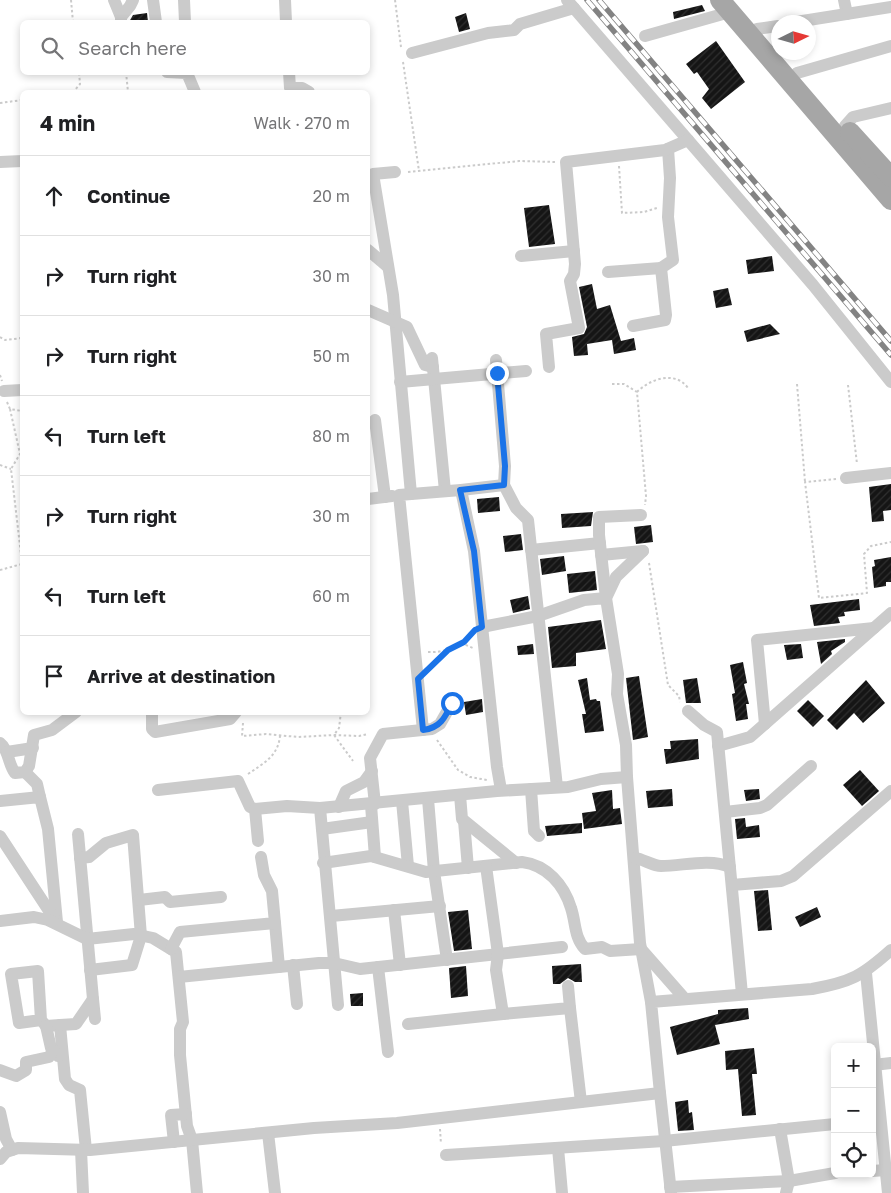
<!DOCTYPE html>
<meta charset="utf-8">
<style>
body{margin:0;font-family:"Golos Text",sans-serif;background:#f6f6f6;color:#202124}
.controls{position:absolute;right:15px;bottom:15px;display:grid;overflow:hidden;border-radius:8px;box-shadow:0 2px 8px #0003}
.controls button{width:45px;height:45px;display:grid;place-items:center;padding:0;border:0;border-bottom:1px solid #e0e0e0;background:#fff;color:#202124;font:25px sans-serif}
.compass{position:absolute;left:771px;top:15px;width:45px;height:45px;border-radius:50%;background:#fff;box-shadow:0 2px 8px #0003;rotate:85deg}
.stop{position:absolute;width:15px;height:15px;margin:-11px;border:4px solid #1a73e8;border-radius:50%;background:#fff}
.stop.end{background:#1a73e8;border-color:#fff;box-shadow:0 1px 5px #0008}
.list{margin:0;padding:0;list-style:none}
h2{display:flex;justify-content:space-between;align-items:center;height:65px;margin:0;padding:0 20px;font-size:21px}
h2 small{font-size:16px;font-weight:400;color:#757577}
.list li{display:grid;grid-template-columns:32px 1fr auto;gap:15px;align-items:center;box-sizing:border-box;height:80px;padding:0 20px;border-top:1px solid #e0e0e0}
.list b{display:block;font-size:19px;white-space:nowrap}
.list em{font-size:16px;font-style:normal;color:#757577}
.icon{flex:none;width:28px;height:28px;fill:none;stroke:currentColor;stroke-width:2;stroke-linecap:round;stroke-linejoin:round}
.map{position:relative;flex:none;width:891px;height:1193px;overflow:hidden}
.search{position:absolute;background:#fff;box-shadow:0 2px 8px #0003;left:20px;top:20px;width:350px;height:55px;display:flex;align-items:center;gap:12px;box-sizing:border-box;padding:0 18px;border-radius:8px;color:#757577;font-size:19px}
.panel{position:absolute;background:#fff;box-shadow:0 2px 8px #0003;left:20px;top:90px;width:350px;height:625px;border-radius:8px}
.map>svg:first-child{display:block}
.building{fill:url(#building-hatch)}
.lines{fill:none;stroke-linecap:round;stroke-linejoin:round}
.path{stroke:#cbcbcb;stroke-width:2;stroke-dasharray:2.5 2.5;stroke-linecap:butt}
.street{stroke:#cbcbcb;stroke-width:12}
.primary{stroke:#a6a6a6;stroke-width:20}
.rail-casing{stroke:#838383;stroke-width:5.5}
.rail{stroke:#fff;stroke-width:4;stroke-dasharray:11;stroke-linecap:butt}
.route{stroke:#1a73e8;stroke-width:6}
</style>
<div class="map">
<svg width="891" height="1193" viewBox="0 0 891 1193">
<defs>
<pattern id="building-hatch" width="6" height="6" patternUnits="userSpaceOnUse" patternTransform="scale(1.25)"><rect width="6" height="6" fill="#151515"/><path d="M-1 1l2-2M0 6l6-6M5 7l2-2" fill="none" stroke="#2f2f2f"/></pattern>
</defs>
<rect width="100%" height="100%" fill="#fff"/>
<!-- building -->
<g class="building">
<polygon points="702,5 705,11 674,19 673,12"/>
<polygon points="147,13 148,22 129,22 133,15"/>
<polygon points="466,13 470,29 459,32 455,17"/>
<polygon points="716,41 745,82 711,109 702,98 709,89 697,72 694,74 686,64"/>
<polygon points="549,205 555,244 529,247 524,208"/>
<polygon points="772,256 774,271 748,274 746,260"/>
<polygon points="592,284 597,309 610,305 621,341 634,338 636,350 614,354 612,340 587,344 588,355 574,356 572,337 584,334 587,327 579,287"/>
<polygon points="728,288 732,305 716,308 713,291"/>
<polygon points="770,324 780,334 747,342 744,331"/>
<polygon points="891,484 891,510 883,511 884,521 872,522 869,487"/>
<polygon points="499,497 500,511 478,513 477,499"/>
<polygon points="593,512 591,526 562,528 561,514"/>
<polygon points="651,525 653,542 636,544 634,527"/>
<polygon points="521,534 523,550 505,552 503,536"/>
<polygon points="564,556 566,571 542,575 540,559"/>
<polygon points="891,557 891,582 886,582 886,586 874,588 872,567 875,566 874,560"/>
<polygon points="595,571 597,590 569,593 567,574"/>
<polygon points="528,596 530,609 513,613 510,600"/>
<polygon points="859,599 860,610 844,612 845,616 838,617 840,623 814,626 810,605"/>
<polygon points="601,620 606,649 576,653 576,666 552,668 548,627"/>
<polygon points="845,639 845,642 831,651 832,654 821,664 817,642"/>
<polygon points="533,644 534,654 518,655 517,646"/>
<polygon points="801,644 803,658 787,660 784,645"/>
<polygon points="743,662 747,683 744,684 749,704 746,704 748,719 736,721 732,694 735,693 730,665"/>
<polygon points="639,676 648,737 633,740 626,678"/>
<polygon points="587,678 590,700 596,699 597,701 600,701 604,731 585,733 582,714 586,714 578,680"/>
<polygon points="697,678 701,703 686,703 683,680"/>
<polygon points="866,680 885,703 863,723 854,713 837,730 827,720"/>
<polygon points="482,699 483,712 466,715 464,702"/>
<polygon points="808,700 824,716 813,727 797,711"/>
<polygon points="698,739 699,759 666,764 664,749 671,749 670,741"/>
<polygon points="860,770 879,791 862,806 843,785"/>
<polygon points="672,789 673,806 648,808 646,791"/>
<polygon points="759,789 760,799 746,801 744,790"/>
<polygon points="612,790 613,809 620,808 622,824 584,829 582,813 596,811 592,793"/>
<polygon points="745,818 746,827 759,825 760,837 737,839 735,819"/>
<polygon points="582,823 582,833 547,836 545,826"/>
<polygon points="768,890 772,930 758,931 754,891"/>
<polygon points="817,907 821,917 800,927 795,917"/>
<polygon points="468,910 472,949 454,951 448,912"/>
<polygon points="581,964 582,982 575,982 568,978 560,984 553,984 552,966"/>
<polygon points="466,966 468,996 451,998 449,968"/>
<polygon points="363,993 363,1006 351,1006 350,994"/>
<polygon points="748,1008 749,1019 715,1025 720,1044 677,1055 670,1027 718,1014 718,1010"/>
<polygon points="754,1048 757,1074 752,1074 756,1115 742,1116 738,1069 726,1070 725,1051"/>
<polygon points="688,1100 689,1113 692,1112 694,1130 678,1131 675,1102"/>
</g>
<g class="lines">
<!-- path -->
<g class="path">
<polyline points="71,0 73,22"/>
<polyline points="395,0 401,47"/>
<polyline points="403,62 419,171"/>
<polyline points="126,72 128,92"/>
<polyline points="67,92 74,91 80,84 79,72"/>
<polyline points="0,103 22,100"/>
<polyline points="619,166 622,213 644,212 657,208"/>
<polyline points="408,172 519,161 555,162"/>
<polyline points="0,337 5,340 22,338"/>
<polyline points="0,375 2,381"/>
<polyline points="612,384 624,384 637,392 646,496 645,505"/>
<polyline points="797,384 805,482"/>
<polyline points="848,385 857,464"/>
<path d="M637,392C650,379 675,370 688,388"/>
<polyline points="7,402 10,409 22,411"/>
<polyline points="10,409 20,454 11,469 22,563"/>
<polyline points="0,465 11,469"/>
<polyline points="836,479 805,482 819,598 867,593 864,554 871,546 891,542"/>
<polyline points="649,563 668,685 679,696 680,702"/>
<polyline points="0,570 22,564"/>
<polyline points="461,643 473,648"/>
<path d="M428,652C444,653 459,647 470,635"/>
<polyline points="428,669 448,650"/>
<polyline points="341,712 339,728 334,735 353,761"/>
<polyline points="243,723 242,736 266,734 298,737 334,735 359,736 368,734"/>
<polyline points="437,740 458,770 470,777 487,780"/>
<path d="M248,774C264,763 278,756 280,736"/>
<polyline points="440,1129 441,1144"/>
</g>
<!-- street -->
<g class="street">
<polyline points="114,0 121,17"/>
<polyline points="153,0 156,22"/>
<polyline points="184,0 185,22"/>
<polyline points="285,0 286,22"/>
<polyline points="567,0 688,140"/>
<polyline points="844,0 847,14"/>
<polyline points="121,22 121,17 130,6 133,0"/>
<polyline points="796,22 891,7"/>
<polyline points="757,29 778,26"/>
<polyline points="645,36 730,12"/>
<polyline points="412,53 488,33 514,30 520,24 574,8"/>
<polyline points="167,72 187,73 195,92"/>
<polyline points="289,72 290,88 302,88 309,92"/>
<polyline points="797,73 891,46"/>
<polyline points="845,126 853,117 891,108"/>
<polyline points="0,162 22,161"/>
<polyline points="395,172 373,174 393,295 411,494"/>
<polyline points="368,250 388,267"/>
<polyline points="521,256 574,251"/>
<polyline points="608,272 661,268"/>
<polyline points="368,310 407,327 425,365 433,367"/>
<polyline points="633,326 665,320 666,315 661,268 673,260 668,217 670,178 668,149"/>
<polyline points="432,358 445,491"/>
<polyline points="496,360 505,466 504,485"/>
<polyline points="549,367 546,334 579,328 570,281 574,274 575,264 566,162 665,150 688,140 813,285 891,382"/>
<polyline points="400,382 526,371"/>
<polyline points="4,391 22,390"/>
<polyline points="375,420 385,497"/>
<polyline points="846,478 891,473"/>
<polyline points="368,499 392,496"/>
<polyline points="531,550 600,543"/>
<polyline points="601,555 643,551"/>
<polyline points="607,596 616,577 643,551"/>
<polyline points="606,598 599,535 599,517 641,515"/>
<polyline points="688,711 704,725 717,732 742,994"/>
<polyline points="152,712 152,729 155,732 230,719 236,712"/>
<polyline points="765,724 757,640 874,628"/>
<polyline points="423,730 399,495 461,490"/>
<path d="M0,743C9,750 8,764 15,773L25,772L29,766L34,735L52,730L76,712"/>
<polyline points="718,746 750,737 891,613"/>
<polyline points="7,752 33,748"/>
<polyline points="25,772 37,784 40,797"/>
<polyline points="627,777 640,943 651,1002"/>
<polyline points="531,789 534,831 539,836"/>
<polyline points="158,790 238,781 250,807 255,809"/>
<polyline points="501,790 497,767 474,551 461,490 504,485 516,508 528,520 557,787"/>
<polyline points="460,795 462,819 516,863"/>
<polyline points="428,799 434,871 447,960"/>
<polyline points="0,801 40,797 48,829 57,922"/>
<polyline points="402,801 408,866"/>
<polyline points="375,804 370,758 383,734 432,729 440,724 452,703"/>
<polyline points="371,805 375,857"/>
<polyline points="339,807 346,791 364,782 372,771"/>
<polyline points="320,808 497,791 568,787 601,779 627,777 626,745 617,694 618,674 606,598 584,600 538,616 482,627"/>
<polyline points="725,812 760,808 767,805 811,766"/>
<polyline points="464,821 468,868"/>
<polyline points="322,829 372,822"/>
<polyline points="78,834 93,999"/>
<polyline points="0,836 55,920"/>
<polyline points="258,841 255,809 287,806 320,808 338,1005"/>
<polyline points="80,858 89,857 106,843 133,835 141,936 132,965 90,970"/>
<path d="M635,858C643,859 653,866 661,866C683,866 709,858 730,867"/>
<path d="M323,863L371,856L426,872L522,862C547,865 564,885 571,908C576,923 574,937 585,949L602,947L610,951L641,949L685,999"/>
<polyline points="732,885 781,881 793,876 891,791"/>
<polyline points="139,900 165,897 170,902 221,897"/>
<polyline points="394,910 400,965"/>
<polyline points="331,916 440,906"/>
<polyline points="0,921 34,917 48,920 87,939 134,934 153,938 176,952 183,1022 180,1029 180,1055 187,1126 192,1140 197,1193"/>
<polyline points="275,923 279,967"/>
<polyline points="171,949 180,932 275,923 272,891 264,875 261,857"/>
<polyline points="293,965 297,1004"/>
<polyline points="378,967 388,1052"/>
<polyline points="866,973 888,1193"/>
<polyline points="179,977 319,963 334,963 360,969 562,947"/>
<polyline points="570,1008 581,1102"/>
<polyline points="503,1014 570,1008 568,986"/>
<polyline points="41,1020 38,971 11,974 19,1023 41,1020 46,1026 60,1025 65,1079 69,1085 80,1090 86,1150"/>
<polyline points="408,1024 503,1014 496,970 498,954 486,866"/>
<polyline points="60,1025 76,1024 93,999 95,1019"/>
<polyline points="46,1026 51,1048 58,1056"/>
<polyline points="874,1065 891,1063"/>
<polyline points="0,1070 16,1076 26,1070 26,1062 49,1057 53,1051"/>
<polyline points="660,1093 671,1193"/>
<polyline points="0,1112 6,1139 12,1150"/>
<polyline points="780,1129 789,1181 786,1193"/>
<polyline points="268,1133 275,1193"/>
<polyline points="174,1142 171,1115 186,1114"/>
<polyline points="558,1148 562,1193"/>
<polyline points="81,1150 83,1193"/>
<polyline points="446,1155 664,1141 835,1124"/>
<path d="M0,1159L6,1152L18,1148L90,1150L314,1128L397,1123L660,1093L651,1002L812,989C851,982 862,976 891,950"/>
<polyline points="872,1171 886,1170"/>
<polyline points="670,1187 789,1181 835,1173"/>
</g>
<!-- primary -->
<g class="primary">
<polyline points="720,0 891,200"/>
<polyline points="850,132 891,177"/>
</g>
<defs>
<g id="rail">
<polyline points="587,0 891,355"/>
<polyline points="599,0 891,341"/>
</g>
</defs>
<!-- rail casing -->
<use href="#rail" class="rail-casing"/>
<!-- rail -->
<use href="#rail" class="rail"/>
</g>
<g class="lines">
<!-- route -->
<path class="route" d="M452,703C445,718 440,728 423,730L418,679L448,650L464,642L475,630L482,627L474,551L460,490L504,485L505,466L497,373"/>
</g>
</svg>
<div class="controls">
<button>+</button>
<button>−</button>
<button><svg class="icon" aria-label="locate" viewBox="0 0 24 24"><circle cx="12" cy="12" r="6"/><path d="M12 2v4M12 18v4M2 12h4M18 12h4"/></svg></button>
</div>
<svg class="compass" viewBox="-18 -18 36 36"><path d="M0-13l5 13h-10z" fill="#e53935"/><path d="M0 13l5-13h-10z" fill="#757577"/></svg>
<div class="stop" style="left:452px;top:703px"></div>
<div class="stop end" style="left:497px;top:373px"></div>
<div class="search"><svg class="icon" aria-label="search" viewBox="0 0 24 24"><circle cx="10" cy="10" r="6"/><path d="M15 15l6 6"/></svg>Search here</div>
<section class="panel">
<h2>4 min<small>Walk · 270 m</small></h2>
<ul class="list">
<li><svg class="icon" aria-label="ahead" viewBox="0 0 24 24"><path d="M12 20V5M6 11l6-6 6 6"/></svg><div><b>Continue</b></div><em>20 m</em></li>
<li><svg class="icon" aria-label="right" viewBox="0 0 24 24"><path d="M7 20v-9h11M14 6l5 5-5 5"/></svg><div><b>Turn right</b></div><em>30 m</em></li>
<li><svg class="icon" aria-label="right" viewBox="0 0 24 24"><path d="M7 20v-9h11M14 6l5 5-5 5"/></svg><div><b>Turn right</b></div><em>50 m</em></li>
<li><svg class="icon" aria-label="left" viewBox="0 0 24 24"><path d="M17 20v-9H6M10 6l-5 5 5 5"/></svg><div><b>Turn left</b></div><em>80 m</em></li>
<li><svg class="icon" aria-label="right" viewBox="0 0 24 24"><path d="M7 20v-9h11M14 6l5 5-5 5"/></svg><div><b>Turn right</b></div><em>30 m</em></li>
<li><svg class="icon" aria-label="left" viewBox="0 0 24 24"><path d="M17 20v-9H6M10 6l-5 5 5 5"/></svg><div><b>Turn left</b></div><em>60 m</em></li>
<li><svg class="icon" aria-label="arrive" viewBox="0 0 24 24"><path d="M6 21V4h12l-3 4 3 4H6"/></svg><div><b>Arrive at destination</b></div></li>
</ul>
</section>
</div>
